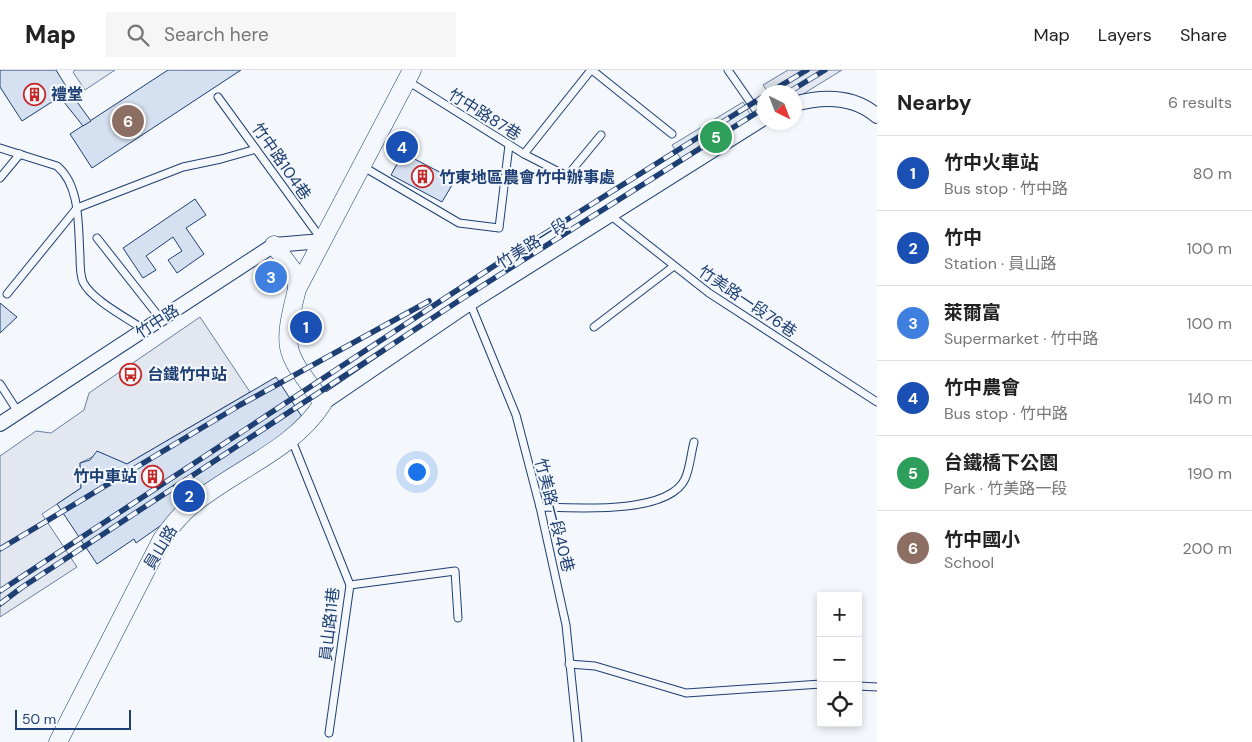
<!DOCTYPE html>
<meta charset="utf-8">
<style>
body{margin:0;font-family:"DM Sans","Noto Sans TC",sans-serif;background:#f6f6f6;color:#222}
.controls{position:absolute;right:15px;bottom:15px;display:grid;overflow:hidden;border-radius:0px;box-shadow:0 2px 8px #0003}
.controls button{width:45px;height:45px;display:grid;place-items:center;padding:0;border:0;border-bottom:1px solid #e0e0e0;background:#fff;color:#222;font:25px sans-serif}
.compass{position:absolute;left:757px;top:15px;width:45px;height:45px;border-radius:50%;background:#fff;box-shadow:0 2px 8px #0003;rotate:138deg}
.scale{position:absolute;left:15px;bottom:12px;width:116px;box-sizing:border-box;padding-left:5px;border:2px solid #1d3f73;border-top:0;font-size:14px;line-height:18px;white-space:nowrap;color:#1d3f73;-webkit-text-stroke:4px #f4f7fb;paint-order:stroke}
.you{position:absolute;left:416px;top:401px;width:18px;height:18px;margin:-12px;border:4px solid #fff;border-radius:50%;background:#1a73e8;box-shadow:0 0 0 8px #1a73e833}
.badge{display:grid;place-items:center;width:32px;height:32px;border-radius:50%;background:#0f766e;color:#fff;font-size:16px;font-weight:700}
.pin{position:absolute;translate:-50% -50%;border:2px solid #fff;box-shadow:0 1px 5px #0006}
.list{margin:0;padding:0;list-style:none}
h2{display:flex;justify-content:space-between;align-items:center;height:65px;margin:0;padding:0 20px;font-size:21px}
h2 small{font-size:16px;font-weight:400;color:#767676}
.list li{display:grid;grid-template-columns:32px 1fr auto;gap:15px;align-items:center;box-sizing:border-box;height:75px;padding:0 20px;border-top:1px solid #e0e0e0}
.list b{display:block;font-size:19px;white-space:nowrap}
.list p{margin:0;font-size:16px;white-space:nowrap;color:#767676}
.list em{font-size:16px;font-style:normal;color:#767676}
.icon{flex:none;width:28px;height:28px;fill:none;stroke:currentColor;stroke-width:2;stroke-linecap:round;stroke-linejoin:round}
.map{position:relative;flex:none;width:877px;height:672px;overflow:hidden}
header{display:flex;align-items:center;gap:30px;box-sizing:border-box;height:70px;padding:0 25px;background:#fff;border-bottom:1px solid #e0e0e0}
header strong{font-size:24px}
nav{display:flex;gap:28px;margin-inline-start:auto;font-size:18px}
.search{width:350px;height:45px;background:#f6f6f6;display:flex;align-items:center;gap:12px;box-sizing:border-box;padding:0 18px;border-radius:0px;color:#767676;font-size:19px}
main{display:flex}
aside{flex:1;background:#fff}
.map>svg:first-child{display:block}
.green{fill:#e3e9f0;stroke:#687fa3}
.parking{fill:#e3e8f0;stroke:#687fa3}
.building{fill:#d5e0f0;stroke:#1d3f73}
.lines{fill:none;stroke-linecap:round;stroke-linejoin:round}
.service-casing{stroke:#1d3f73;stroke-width:9}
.minor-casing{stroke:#1d3f73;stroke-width:16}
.tertiary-casing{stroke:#1d3f73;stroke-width:19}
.service{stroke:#f4f7fb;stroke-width:7}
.minor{stroke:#f4f7fb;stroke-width:14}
.tertiary{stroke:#f4f7fb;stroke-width:18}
.rail-casing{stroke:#1d3f73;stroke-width:5.5}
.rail{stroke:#f4f7fb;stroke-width:4;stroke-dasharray:11;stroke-linecap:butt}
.labels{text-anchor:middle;stroke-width:4;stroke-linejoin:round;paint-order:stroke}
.poi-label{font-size:16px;font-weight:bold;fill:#1d3f73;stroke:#f4f7fb;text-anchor:start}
.street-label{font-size:16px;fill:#1d3f73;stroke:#f4f7fb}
</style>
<header>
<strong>Map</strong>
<div class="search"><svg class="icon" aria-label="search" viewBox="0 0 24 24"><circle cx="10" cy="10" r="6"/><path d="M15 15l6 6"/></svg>Search here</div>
<nav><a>Map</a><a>Layers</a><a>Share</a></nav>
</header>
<main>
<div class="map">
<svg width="877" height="672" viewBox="0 0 877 672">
<rect width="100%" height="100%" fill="#f4f7fb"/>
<!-- green -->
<g class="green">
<polygon points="75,0 115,0 85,20 73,2"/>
<polygon points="743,32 759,59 689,102 672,75"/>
</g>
<!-- parking -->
<g class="parking">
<polygon points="788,0 842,0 795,29 794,22 768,22 763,15"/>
<polygon points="200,247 250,322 127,394 94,386 80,393 81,418 42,444 77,497 0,547 0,386 36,361 51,363 84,340 89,323"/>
</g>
<!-- building -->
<g class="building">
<polygon points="0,0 56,0 69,21 22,51 0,17"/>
<polygon points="168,0 241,0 92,98 70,64"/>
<polygon points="69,21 91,51 83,56 60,27"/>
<polygon points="403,83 455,110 442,132 391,105"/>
<polygon points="195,129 206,145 186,158 204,184 177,203 168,190 182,181 173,167 146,186 156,200 143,208 123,178"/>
<polygon points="0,233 17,247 0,263"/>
<polygon points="276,307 306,353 136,473 134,469 97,494 57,434 81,418 80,393 90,390 97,381 127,394"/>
</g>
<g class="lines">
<defs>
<g id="service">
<polyline points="592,0 672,64"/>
<polyline points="728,0 762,49"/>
<polyline points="406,10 524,84 567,106 601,65"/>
<polyline points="218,27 322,170"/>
<path d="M0,78L57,96C81,116 78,157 80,186C80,194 80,205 83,212C92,230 127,248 143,259"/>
<polyline points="524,84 591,0"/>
<polyline points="362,96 459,153 499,158 509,75"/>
<polyline points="0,108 20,84"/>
<polyline points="610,145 709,223 877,332"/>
<polyline points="97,168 160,248"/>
<polyline points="7,224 77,138 183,97 221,89 256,79"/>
<polyline points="470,233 516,345 540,437 566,555 578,672"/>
<polyline points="594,257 674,196"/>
<polyline points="0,314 18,342"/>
<polyline points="291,368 350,515 329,663"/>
<path d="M540,437C574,438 668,445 685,409C690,398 691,383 694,372"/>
<polyline points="350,515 455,501 458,548"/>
<polyline points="569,594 595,596 686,623 821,614"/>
<polyline points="858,616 877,617"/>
</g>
<g id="minor">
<path d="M794,34C823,26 854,26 877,46"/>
<polyline points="323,333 470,233 764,48"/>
<polyline points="0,354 274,175 322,171"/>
</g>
<g id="tertiary">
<polyline points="274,175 297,206 297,219"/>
<path d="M58,672L162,469C172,455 182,442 196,432C237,399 294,379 323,333C285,281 281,283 297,219L412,0"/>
</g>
</defs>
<!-- service casing -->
<use href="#service" class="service-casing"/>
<!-- minor casing -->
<use href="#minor" class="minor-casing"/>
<!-- tertiary casing -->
<use href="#tertiary" class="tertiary-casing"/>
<!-- service -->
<use href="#service" class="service"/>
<!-- minor -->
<use href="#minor" class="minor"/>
<!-- tertiary -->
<use href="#tertiary" class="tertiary"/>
<defs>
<g id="rail">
<polyline points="770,22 807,0"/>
<polyline points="789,22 825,0"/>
<polyline points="0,479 240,335 429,231"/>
<polyline points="0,521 509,186 764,26"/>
<polyline points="0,534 21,518 463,228 764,38"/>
</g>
</defs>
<!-- rail casing -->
<use href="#rail" class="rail-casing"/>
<!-- rail -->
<use href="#rail" class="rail"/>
</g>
<!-- icons -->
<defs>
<symbol id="building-ring" viewBox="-11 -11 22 22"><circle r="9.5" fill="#f4f7fb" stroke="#c62828" stroke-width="1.5"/><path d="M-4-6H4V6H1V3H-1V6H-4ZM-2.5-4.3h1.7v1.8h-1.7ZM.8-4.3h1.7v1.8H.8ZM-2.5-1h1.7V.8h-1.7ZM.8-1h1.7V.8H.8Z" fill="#c62828"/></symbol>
<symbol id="bus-ring" viewBox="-11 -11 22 22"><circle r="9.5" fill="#f4f7fb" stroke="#c62828" stroke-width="1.5"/><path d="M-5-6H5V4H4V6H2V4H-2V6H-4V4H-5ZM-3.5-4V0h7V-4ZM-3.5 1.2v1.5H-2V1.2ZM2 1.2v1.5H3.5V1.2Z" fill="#c62828"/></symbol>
</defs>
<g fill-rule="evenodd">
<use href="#building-ring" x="22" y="12" width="25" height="25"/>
<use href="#building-ring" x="410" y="94" width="25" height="25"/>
<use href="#bus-ring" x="118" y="292" width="25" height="25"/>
<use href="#building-ring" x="140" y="394" width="25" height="25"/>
</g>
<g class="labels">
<!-- poi labels -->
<g class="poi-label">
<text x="51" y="30">禮堂</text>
<text x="439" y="113">竹東地區農會竹中辦事處</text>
<text x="147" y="310">台鐵竹中站</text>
<text x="137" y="412" text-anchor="end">竹中車站</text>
</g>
<!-- street labels -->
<g class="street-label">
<text transform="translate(485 44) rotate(32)" y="6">竹中路87巷</text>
<text transform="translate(282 91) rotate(55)" y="6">竹中路104巷</text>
<text transform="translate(532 173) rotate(-32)" y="6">竹美路一段</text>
<text transform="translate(748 231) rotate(34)" y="6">竹美路一段76巷</text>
<text transform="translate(157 251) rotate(-33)" y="6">竹中路</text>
<text transform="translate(555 445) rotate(76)" y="6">竹美路一段40巷</text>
<text transform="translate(160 477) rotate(-59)" y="6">員山路</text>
<text transform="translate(329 554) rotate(-84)" y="6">員山路11巷</text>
</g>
</g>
</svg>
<div class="controls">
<button>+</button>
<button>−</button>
<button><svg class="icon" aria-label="locate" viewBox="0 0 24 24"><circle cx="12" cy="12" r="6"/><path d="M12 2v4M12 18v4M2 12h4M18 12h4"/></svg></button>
</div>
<svg class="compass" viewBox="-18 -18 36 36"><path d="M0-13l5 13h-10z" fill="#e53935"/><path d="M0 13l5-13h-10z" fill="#767676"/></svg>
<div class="scale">50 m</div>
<div class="you"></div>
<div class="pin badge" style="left:306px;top:257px;background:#1a4fb4">1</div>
<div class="pin badge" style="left:189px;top:426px;background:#1a4fb4">2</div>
<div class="pin badge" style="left:271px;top:207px;background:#3f7fe0">3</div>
<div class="pin badge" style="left:402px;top:77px;background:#1a4fb4">4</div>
<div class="pin badge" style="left:716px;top:67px;background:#2e9e5b">5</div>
<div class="pin badge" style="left:128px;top:51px;background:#8d6e63">6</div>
</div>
<aside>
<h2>Nearby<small>6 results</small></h2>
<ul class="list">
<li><span class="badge" style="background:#1a4fb4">1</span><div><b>竹中火車站</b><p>Bus stop · 竹中路</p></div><em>80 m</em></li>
<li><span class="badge" style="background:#1a4fb4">2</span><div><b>竹中</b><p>Station · 員山路</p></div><em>100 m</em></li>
<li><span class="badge" style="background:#3f7fe0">3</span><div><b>萊爾富</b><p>Supermarket · 竹中路</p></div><em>100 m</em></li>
<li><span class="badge" style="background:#1a4fb4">4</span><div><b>竹中農會</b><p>Bus stop · 竹中路</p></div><em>140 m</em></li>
<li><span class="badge" style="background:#2e9e5b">5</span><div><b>台鐵橋下公園</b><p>Park · 竹美路一段</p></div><em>190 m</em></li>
<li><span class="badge" style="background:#8d6e63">6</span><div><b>竹中國小</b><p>School</p></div><em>200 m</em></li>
</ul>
</aside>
</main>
